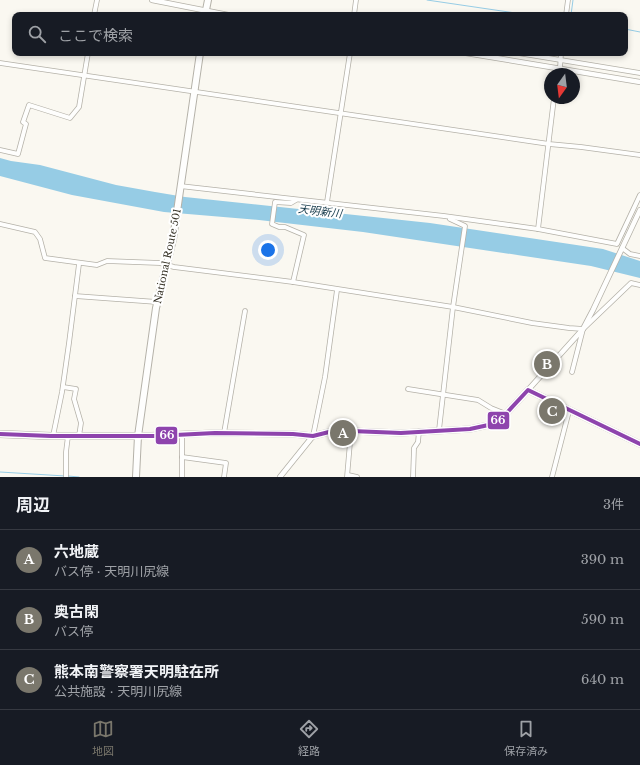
<!DOCTYPE html>
<html lang="ja">
<meta charset="utf-8">
<style>
body{margin:0;font-family:"Libre Baskerville","Noto Sans JP",serif;background:#242831;color:#f1f3f6}
.compass{position:absolute;left:544px;top:68px;width:36px;height:36px;border-radius:50%;background:#171b24;box-shadow:0 2px 6px #0003;rotate:194deg}
.you{position:absolute;left:268px;top:250px;width:14px;height:14px;margin:-10px;border:3px solid #fff;border-radius:50%;background:#1a73e8;box-shadow:0 0 0 6px #1a73e833}
.badge{display:grid;place-items:center;width:26px;height:26px;border-radius:50%;background:#7a776c;color:#fff;font-size:13px;font-weight:700}
.pin{position:absolute;translate:-50% -50%;border:2px solid #fff;box-shadow:0 1px 4px #0006}
.list{margin:0;padding:0;list-style:none}
h2{display:flex;justify-content:space-between;align-items:center;height:52px;margin:0;padding:0 16px;font-size:17px}
h2 small{font-size:13px;font-weight:400;color:#9ea1a6}
.list li{display:grid;grid-template-columns:26px 1fr auto;gap:12px;align-items:center;box-sizing:border-box;height:60px;padding:0 16px;border-top:1px solid #363941}
.list b{display:block;font-size:15px;white-space:nowrap}
.list p{margin:0;font-size:13px;white-space:nowrap;color:#9ea1a6}
.list em{font-size:13px;font-style:normal;color:#9ea1a6}
.icon{flex:none;width:22px;height:22px;fill:none;stroke:currentColor;stroke-width:2;stroke-linecap:round;stroke-linejoin:round}
.map{position:relative;flex:none;width:640px;height:477px;overflow:hidden}
.search{position:absolute;background:#171b24;box-shadow:0 2px 6px #0003;left:12px;right:12px;top:12px;height:44px;display:flex;align-items:center;gap:10px;box-sizing:border-box;padding:0 14px;border-radius:8px;color:#9ea1a6;font-size:15px}
.sheet{height:232px;background:#171b24}
nav{display:flex;justify-content:space-around;align-items:center;box-sizing:border-box;height:56px;border-top:1px solid #363941;background:#171b24;font-size:11px;color:#9ea1a6}
nav a{display:grid;justify-items:center;gap:2px}
nav .on{color:#7a776c}
.map>svg:first-child{display:block}
.water{fill:#96cce5}
.lines{fill:none;stroke-linecap:round;stroke-linejoin:round}
.stream{stroke:#96cce5;stroke-width:1}
.minor-casing{stroke:#b4b1a8;stroke-width:5.5}
.tertiary-casing{stroke:#b4b1a8;stroke-width:6}
.secondary-casing{stroke:#b4b1a8;stroke-width:7}
.primary-casing{stroke:#b4b1a8;stroke-width:8}
.trunk-casing{stroke:#b4b1a8;stroke-width:8}
.minor{stroke:#fefefd;stroke-width:4}
.tertiary{stroke:#fefefd;stroke-width:4.5}
.secondary{stroke:#fefefd;stroke-width:5.5}
.primary{stroke:#fefefd;stroke-width:6}
.trunk{stroke:#fefefd;stroke-width:6}
.bus-1-casing{stroke:#fff;stroke-width:7}
.bus-1{stroke:#8e44ad;stroke-width:4}
.labels{text-anchor:middle;stroke-width:4;stroke-linejoin:round;paint-order:stroke}
.street-label{font-size:10px;fill:#353125;stroke:#fff}
.water-label{font-size:11px;font-style:italic;fill:#173b4c;stroke:#fff}
.line-badge{stroke:#fff;stroke-width:1.5}
.badge-label{font-size:11px;text-anchor:middle;font-weight:bold;fill:#fff}
</style>
<div class="map">
<svg width="640" height="477" viewBox="0 0 640 477">
<rect width="100%" height="100%" fill="#faf8f1"/>
<!-- water -->
<polygon class="water" points="0,158 11,161 40,165 116,185 155,192 185,197 430,223 603,249 640,261 640,278 591,266 363,232 259,220 164,212 72,195 0,176"/>
<g class="lines">
<!-- stream -->
<g class="stream">
<polyline points="427,0 529,15"/>
<polyline points="571,15 573,0"/>
<polyline points="625,29 640,32"/>
<polyline points="0,472 65,476"/>
<polyline points="68,476 79,477"/>
</g>
<defs>
<g id="minor">
<polyline points="94,15 97,0"/>
<polyline points="354,15 356,0"/>
<polyline points="566,15 568,0"/>
<polyline points="518,53 640,73"/>
<polyline points="0,63 549,144 581,147 640,155"/>
<polyline points="557,74 560,68 561,53"/>
<polyline points="0,150 18,154 26,124 23,122 29,105 70,118 79,107 88,53"/>
<polyline points="180,186 444,216 538,229 617,244 640,195"/>
<polyline points="327,202 350,53"/>
<polyline points="0,224 35,232 40,239 45,258 97,265 107,261 160,263 174,267 293,282 453,307 532,323 569,328 583,329"/>
<polyline points="538,229 554,98"/>
<polyline points="622,248 630,254 640,256"/>
<polyline points="293,282 304,235 285,227 279,227 272,224 275,202 291,203 296,200"/>
<polyline points="75,296 157,302"/>
<polyline points="572,372 583,329 630,284 631,283 640,285"/>
<polyline points="63,387 76,389 74,399 81,423 79,436"/>
<polyline points="408,389 478,400 491,408 506,414"/>
<polyline points="439,430 453,307 465,226 450,219"/>
<polyline points="224,433 245,311"/>
<polyline points="53,436 62,392 69,343 79,264"/>
<polyline points="313,436 325,377 337,290"/>
<polyline points="182,457 226,463 224,477"/>
<polyline points="348,475 357,477"/>
<polyline points="66,477 66,452 68,436"/>
<polyline points="182,477 182,435"/>
<polyline points="347,477 351,431"/>
<polyline points="413,477 414,448 418,442 419,431"/>
<polyline points="552,477 569,411"/>
</g>
<g id="tertiary">
<polyline points="152,0 228,15"/>
<polyline points="466,53 640,82"/>
<polyline points="528,390 583,329 593,310 640,210"/>
<polyline points="280,477 313,436"/>
</g>
<polyline id="secondary" points="138,436 215,433 293,434 313,436 329,432 351,431 401,433 470,429 493,424 502,418 528,390 640,444"/>
<polyline id="primary" points="0,434 51,436 138,436"/>
<g id="trunk">
<polyline points="205,15 208,0"/>
<polyline points="136,477 138,436 156,308 173,239 200,53"/>
</g>
</defs>
<!-- minor casing -->
<use href="#minor" class="minor-casing"/>
<!-- tertiary casing -->
<use href="#tertiary" class="tertiary-casing"/>
<!-- secondary casing -->
<use href="#secondary" class="secondary-casing"/>
<!-- primary casing -->
<use href="#primary" class="primary-casing"/>
<!-- trunk casing -->
<use href="#trunk" class="trunk-casing"/>
<!-- minor -->
<use href="#minor" class="minor"/>
<!-- tertiary -->
<use href="#tertiary" class="tertiary"/>
<!-- secondary -->
<use href="#secondary" class="secondary"/>
<!-- primary -->
<use href="#primary" class="primary"/>
<!-- trunk -->
<use href="#trunk" class="trunk"/>
<defs>
<polyline id="bus-1" points="0,434 51,436 155,436 215,433 293,434 313,436 329,432 351,431 401,433 470,429 493,424 502,418 528,390 640,444"/>
</defs>
<!-- bus-1 casing -->
<use href="#bus-1" class="bus-1-casing"/>
<!-- bus-1 -->
<use href="#bus-1" class="bus-1"/>
</g>
<g class="labels">
<!-- street labels -->
<g class="street-label">
<text transform="translate(167 256) rotate(-78)" y="4">National Route 501</text>
</g>
<!-- water labels -->
<g class="water-label">
<text transform="translate(320 211) rotate(7)" y="4">天明新川</text>
</g>
</g>
<g class="line-badge">
<rect x="487" y="411" width="23" height="19" rx="4" fill="#8e44ad"/>
<rect x="155" y="426" width="23" height="19" rx="4" fill="#8e44ad"/>
</g>
<g class="badge-label">
<text x="498" y="424">66</text>
<text x="167" y="439">66</text>
</g>
</svg>
<svg class="compass" viewBox="-18 -18 36 36"><path d="M0-13l5 13h-10z" fill="#e53935"/><path d="M0 13l5-13h-10z" fill="#9ea1a6"/></svg>
<div class="you"></div>
<div class="pin badge" style="left:343px;top:433px">A</div>
<div class="pin badge" style="left:547px;top:364px">B</div>
<div class="pin badge" style="left:552px;top:411px">C</div>
<div class="search"><svg class="icon" aria-label="search" viewBox="0 0 24 24"><circle cx="10" cy="10" r="6"/><path d="M15 15l6 6"/></svg>ここで検索</div>
</div>
<section class="sheet">
<h2>周辺<small>3件</small></h2>
<ul class="list">
<li><span class="badge">A</span><div><b>六地蔵</b><p>バス停 · 天明川尻線</p></div><em>390 m</em></li>
<li><span class="badge">B</span><div><b>奥古閑</b><p>バス停</p></div><em>590 m</em></li>
<li><span class="badge">C</span><div><b>熊本南警察署天明駐在所</b><p>公共施設 · 天明川尻線</p></div><em>640 m</em></li>
</ul>
</section>
<nav>
<a class="on"><svg class="icon" aria-label="map" viewBox="0 0 24 24"><path d="M3 6l6-2 6 2 6-2v14l-6 2-6-2-6 2zM9 4v14M15 6v14"/></svg>地図</a>
<a><svg class="icon" aria-label="directions" viewBox="0 0 24 24"><path d="M12 3l9 9-9 9-9-9zM9 14v-3h6M13 9l2 2-2 2"/></svg>経路</a>
<a><svg class="icon" aria-label="saved" viewBox="0 0 24 24"><path d="M7 4h10v16l-5-4-5 4z"/></svg>保存済み</a>
</nav>
